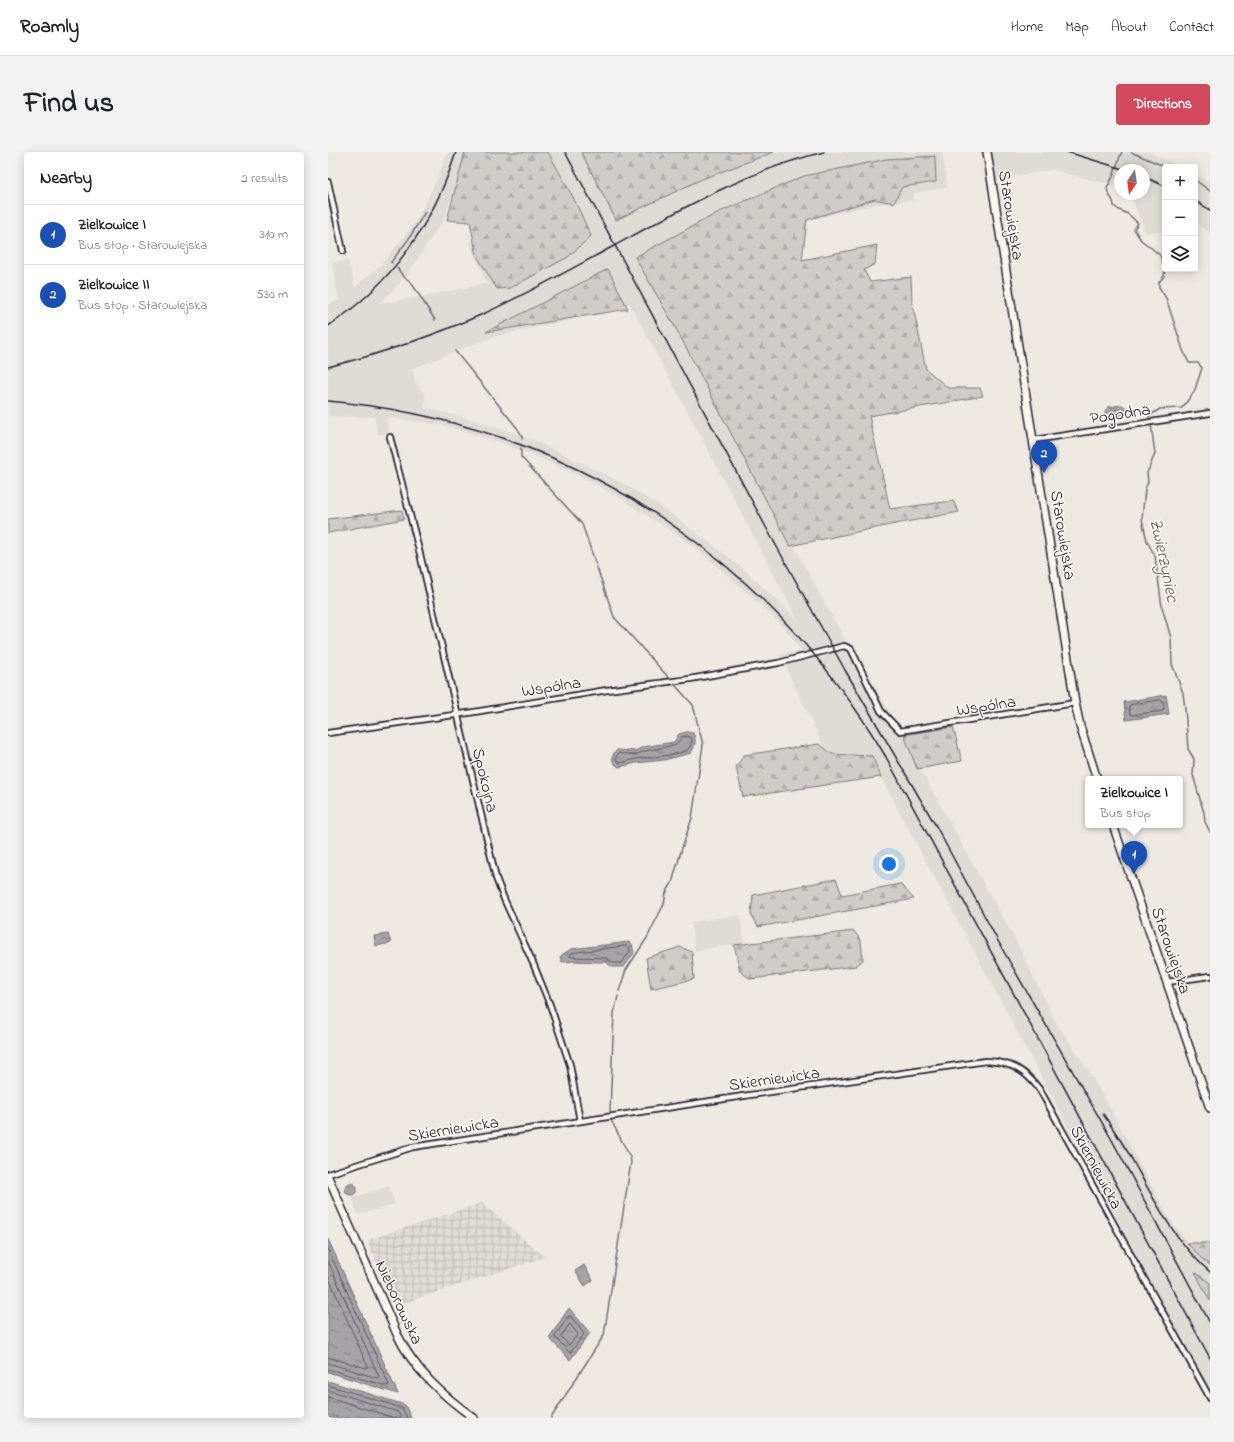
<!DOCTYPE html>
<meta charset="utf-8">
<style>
body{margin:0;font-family:"Indie Flower",sans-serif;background:#f2f2f2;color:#202124}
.controls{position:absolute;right:12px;top:12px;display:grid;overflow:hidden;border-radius:4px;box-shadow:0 2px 10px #0003}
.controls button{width:36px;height:36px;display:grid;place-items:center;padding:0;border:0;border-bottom:1px solid #e0e0e0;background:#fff;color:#202124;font:20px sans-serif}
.compass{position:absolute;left:786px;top:12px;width:36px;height:36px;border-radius:50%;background:#fff;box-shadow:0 2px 10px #0003;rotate:193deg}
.you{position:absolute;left:561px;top:712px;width:14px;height:14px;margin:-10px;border:3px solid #fff;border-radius:50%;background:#1a73e8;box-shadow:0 0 0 6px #1a73e833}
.badge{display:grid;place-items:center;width:26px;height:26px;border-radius:50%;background:#d1495b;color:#fff;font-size:13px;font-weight:700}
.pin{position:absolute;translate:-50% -33px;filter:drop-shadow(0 1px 2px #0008)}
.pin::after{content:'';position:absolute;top:21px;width:14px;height:12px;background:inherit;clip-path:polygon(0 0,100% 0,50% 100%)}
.popup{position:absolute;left:757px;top:624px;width:98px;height:52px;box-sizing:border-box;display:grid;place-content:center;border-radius:4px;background:#fff;filter:drop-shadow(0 1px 3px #0005);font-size:13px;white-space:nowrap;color:#757577}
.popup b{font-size:15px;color:#202124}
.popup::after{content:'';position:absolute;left:50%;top:100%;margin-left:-8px;border:8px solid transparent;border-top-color:#fff}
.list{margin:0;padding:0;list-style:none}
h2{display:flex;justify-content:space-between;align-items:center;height:52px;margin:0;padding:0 16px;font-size:17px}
h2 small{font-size:13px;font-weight:400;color:#757577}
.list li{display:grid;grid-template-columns:26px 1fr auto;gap:12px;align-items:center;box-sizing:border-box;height:60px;padding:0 16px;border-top:1px solid #e0e0e0}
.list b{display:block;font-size:15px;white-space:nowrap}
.list p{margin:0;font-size:13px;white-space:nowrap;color:#757577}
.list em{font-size:13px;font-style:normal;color:#757577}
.icon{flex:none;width:22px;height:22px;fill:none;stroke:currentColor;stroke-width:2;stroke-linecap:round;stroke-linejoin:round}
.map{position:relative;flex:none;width:882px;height:1266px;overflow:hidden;border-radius:4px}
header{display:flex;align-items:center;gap:24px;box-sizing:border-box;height:56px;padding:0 20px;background:#fff;border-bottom:1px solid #e0e0e0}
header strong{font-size:19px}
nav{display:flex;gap:22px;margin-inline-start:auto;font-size:14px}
.intro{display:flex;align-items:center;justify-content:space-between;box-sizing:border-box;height:96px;padding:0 24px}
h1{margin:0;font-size:28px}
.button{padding:10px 18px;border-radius:4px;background:#d1495b;color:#fff;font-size:14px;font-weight:700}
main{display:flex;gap:24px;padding:0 24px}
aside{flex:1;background:#fff;border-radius:4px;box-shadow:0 2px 10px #0003}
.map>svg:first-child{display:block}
.built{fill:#dfdbd5;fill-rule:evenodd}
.industrial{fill:url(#industrial-grid)}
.grass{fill:url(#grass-tufts);stroke:#797882}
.forest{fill:url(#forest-firs);stroke:#797882}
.water{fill:url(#water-ripples);stroke:#716f7c}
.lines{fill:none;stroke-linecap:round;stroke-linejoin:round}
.shore{stroke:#575666;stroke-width:1}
.stream{stroke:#716f7c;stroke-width:1.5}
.street-casing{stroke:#22223b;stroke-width:8}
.secondary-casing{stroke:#22223b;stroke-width:10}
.primary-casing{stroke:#22223b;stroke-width:10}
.street{stroke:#fbf7ec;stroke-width:4.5}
.secondary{stroke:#fbf7ec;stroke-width:7}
.primary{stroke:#fbf7ec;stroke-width:7}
.rail{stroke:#22223b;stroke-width:1.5}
.labels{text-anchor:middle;stroke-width:3;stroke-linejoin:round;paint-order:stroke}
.street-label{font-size:17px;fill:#22223b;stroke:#fbf7ec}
.water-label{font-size:18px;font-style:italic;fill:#575666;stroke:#fbf7ec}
</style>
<header>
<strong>Roamly</strong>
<nav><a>Home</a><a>Map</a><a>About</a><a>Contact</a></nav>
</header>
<div class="intro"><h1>Find us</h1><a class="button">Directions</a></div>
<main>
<aside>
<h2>Nearby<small>2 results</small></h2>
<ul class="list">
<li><span class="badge" style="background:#1a4fb4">1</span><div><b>Zielkowice I</b><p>Bus stop · Starowiejska</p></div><em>310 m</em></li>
<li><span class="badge" style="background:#1a4fb4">2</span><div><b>Zielkowice II</b><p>Bus stop · Starowiejska</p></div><em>530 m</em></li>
</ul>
</aside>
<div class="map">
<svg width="882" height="1266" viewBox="0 0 882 1266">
<defs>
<pattern id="industrial-grid" width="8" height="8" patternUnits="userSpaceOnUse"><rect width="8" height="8" fill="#dfdbd5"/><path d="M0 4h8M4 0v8" fill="none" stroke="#bfbcb8"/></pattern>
<pattern id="grass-tufts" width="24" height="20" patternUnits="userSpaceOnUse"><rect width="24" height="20" fill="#d0cdc9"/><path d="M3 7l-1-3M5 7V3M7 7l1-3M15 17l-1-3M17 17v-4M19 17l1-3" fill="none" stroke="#b2b0ae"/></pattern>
<pattern id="forest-firs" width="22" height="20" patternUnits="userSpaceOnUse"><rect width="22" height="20" fill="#d0cdc9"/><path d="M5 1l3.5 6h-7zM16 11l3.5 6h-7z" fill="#b2b0ae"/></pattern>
<pattern id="water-ripples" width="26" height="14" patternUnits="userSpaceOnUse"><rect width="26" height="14" fill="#a6a3a7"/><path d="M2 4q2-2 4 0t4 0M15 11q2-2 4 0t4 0" fill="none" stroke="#878489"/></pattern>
</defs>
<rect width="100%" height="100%" fill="#eeeae2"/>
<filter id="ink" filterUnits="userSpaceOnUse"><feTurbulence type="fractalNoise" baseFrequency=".025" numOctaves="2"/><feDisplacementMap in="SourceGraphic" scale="8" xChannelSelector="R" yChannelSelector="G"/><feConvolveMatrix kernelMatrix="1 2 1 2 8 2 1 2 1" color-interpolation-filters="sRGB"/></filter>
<g filter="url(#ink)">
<!-- built -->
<g class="built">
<path d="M120,0H138L131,26L116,66L78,125L52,151L93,145L159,131L141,91L238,41L218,0H614L620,35L586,41V48L550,52L477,68L473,57L454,372L517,488L553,546L690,793L726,867L758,915L779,951L841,1066L858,1089L866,1096L882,1105V1132L867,1122L882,1150V1240L541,603L498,600L452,503L474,499L456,476L434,454L380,406L357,388L289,344L254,325L212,306L169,289L115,273L59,266L61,280L50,283L46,265L0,264V152L11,148L4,111L20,108L27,135L53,113L88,70L107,31ZM302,152L361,262L470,468L418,419L393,399L331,353L294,331L217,293L174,277L138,266L97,256V242L87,230L84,217L164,185L237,169Z"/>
<polygon points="649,0 821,0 852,15 837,15 837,78 818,81 802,42 816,42 816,18 792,18 792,35 724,18 658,29 654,2"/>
<polygon points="867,23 882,30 882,81 870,73 867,73"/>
<polygon points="412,763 416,791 367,799 363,770"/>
<polygon points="61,1034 67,1052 30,1063 24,1046"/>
</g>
<!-- industrial -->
<polygon class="industrial" points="154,1051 217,1105 66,1154 39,1088"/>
<!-- grass -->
<polygon class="grass" points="867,1120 882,1131 882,1149"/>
<!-- forest -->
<g class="forest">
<polygon points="137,0 220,0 246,47 263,84 240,105 182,136 169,137 149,104 142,70 119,68"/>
<polygon points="253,0 446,0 374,27 288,68"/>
<polygon points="607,4 608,30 574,35 566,51 547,47 479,68 474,108 549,93 547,112 536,118 542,130 583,125 584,150 598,217 620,236 652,236 655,244 541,264 562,357 625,349 631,360 562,373 462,394 351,182 307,105 391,60 476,24 559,7"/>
<polygon points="280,117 300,157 158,180"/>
<polygon points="74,358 76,367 0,381 0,367"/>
<polygon points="625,575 634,609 589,617 576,583"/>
<polygon points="491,592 504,602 544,604 553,625 415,645 408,615 416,603"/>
<polygon points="508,727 514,743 572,732 586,747 430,775 423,763 425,743"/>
<polygon points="526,779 533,789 535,808 528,814 422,827 412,819 406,793"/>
<polygon points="352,795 364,800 366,827 323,837 318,806"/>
<polygon points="859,1091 882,1091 882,1113 874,1107"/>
</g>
<!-- water -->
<g class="water">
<polygon points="794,253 797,255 798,263 784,266 777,264 777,259 780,255"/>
<polygon points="838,543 841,562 798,568 796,550"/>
<path d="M359,580L365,581C369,588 367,594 363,601L336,608L308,611L291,615C283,611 282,603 289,598L307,599L315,595L346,590L351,582Z"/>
<polygon points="60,782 63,791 48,794 46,784"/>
<polygon points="301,790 304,792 306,801 296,815 284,815 278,810 270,810 248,809 234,810 232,805 235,802 243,797"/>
<circle cx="23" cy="1037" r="6"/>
<polygon points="0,1087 70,1242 0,1220"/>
<polygon points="256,1113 265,1128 257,1134 247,1119"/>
<polygon points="241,1156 262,1181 242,1208 221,1186"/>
<polygon points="0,1229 77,1253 83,1266 0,1266"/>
</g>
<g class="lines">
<!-- shore -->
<g class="shore">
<polygon points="833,548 835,550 836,557 835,559 804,563 802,562 801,555 802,553"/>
<path d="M359,584L362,585L364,587C363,590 363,594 361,596C355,604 318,605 308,607C302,608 297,610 292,611L288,608V604L291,601L307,603L317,599L347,593L354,585Z"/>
<polygon points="299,794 301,796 302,800 293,811 286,811 278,806 244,805 242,804 244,801"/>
<polyline points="0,1097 61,1233 58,1234 0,1217"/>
<polyline points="0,1109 51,1225 49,1226 0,1211"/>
<polyline points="0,1124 40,1215 38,1216 0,1205"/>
<polygon points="241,1164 243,1164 256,1182 242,1201 227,1185"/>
<polygon points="242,1172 250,1182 241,1193 233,1185"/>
<polyline points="0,1233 74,1256 79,1266"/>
<polyline points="0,1238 70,1260 73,1266"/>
<polyline points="0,1245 67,1266"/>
</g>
<!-- stream -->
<g class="stream">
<path d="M794,0C789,10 786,27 779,35L780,41L785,49L786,54L791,58L800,62L810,71L806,77L813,88L832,103L837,117L836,124L831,130V135L838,146L855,198L861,211H870L874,216L866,240L854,256L832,257L821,264L822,268"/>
<polyline points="803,0 838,15"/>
<polyline points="867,28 882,39"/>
<polyline points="64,111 63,110 80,88 97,60"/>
<polyline points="69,116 75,124 83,130 107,168"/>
<polyline points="127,199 190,277 194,284 194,287"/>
<polyline points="823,272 827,302 819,321 820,330 817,337 814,367 819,389 827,404 834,455 843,486 844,512 855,541 857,556 860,597 866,607 865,623 876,661 877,670 882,680"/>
<polyline points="193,296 193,305 254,372 286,465 341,526"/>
<polyline points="291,839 298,818 319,786 336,752 338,741 344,731 354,696 364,666 375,593 365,553 347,533"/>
<polyline points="282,960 286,861 290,844"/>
<polyline points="223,1266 276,1183 303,1010 302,1005 283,968"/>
</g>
<defs>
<g id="street">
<polyline points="0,30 15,99"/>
<polyline points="62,285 92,402 168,726 176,747 205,811 222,853 242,913 252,969"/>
<polyline points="706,288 882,261"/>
<polyline points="0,581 140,561 279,538 362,527 450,511 516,494 523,497 553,559 572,579 747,551"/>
<polyline points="839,830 882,824"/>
<path d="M0,1022L85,995L422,943L658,909C683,910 697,918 712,938L882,1246"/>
</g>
<g id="secondary">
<polyline points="659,0 747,551 752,574 769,627"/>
<polyline points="785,673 882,956"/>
</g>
<path id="primary" d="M0,1025L69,1182C86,1218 114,1243 146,1266"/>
</defs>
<!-- street casing -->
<use href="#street" class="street-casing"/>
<!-- secondary casing -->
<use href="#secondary" class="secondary-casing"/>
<!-- primary casing -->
<use href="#primary" class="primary-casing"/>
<!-- street -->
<use href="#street" class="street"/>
<!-- secondary -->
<use href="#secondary" class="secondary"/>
<!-- primary -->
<use href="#primary" class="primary"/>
<!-- rail -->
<g class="rail">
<polyline points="237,0 439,377 517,518 608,674 676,800 784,988 882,1171"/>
<polyline points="739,0 798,18"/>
<polyline points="816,25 837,34"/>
<polyline points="867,49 882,58"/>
<path d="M0,174C62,134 106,71 128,0"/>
<path d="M0,215C53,202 105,184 155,162C199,142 241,118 284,95C352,58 420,18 496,0"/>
<path d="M0,249C235,269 439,402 558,605L882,1206"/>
<path d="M775,962C786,978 797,994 806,1011C828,1051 847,1090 882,1120"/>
</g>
</g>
</g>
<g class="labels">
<!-- street labels -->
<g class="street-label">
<text transform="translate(684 63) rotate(81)" y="6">Starowiejska</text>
<text transform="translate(792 261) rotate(-9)" y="6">Pogodna</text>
<text transform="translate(736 383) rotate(81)" y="6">Starowiejska</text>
<text transform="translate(223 534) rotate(-9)" y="6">Wspólna</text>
<text transform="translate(658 553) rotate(-9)" y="6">Wspólna</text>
<text transform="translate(158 628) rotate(77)" y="6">Spokojna</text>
<text transform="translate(844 798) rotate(71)" y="6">Starowiejska</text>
<text transform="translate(446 926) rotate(-8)" y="6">Skierniewicka</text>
<text transform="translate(125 976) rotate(-9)" y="6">Skierniewicka</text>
<text transform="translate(769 1015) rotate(62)" y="6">Skierniewicka</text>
<text transform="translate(72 1150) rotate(65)" y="6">Nieborowska</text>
</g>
<!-- water labels -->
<g class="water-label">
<text transform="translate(837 408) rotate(78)" y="6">Zwierzyniec</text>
</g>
</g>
</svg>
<div class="controls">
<button>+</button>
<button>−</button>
<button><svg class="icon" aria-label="layers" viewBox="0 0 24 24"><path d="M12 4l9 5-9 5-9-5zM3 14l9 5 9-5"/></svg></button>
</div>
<svg class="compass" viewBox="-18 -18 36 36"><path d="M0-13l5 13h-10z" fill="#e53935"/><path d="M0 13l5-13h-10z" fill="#757577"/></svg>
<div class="you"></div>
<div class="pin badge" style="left:806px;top:722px;background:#1a4fb4">1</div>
<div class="popup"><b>Zielkowice I</b>Bus stop</div>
<div class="pin badge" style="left:716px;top:321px;background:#1a4fb4">2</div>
</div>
</main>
